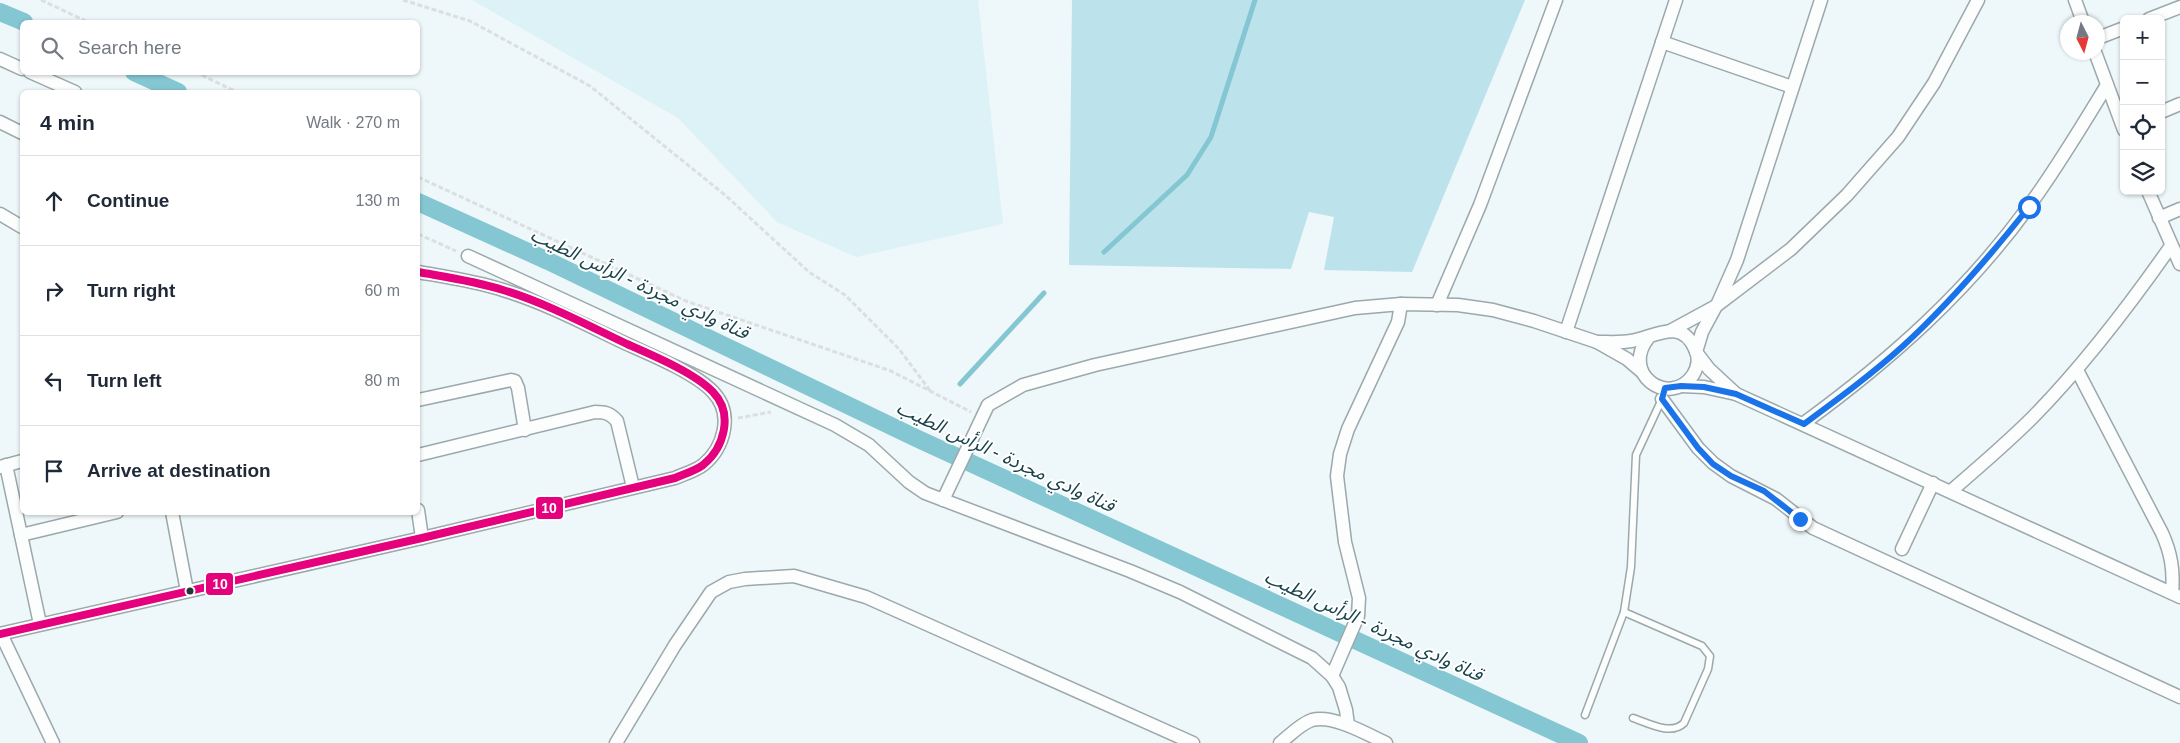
<!DOCTYPE html>
<meta charset="utf-8">
<style>
body{margin:0;font-family:Arial,"Noto Sans Arabic",sans-serif;background:#f2f2f3;color:#1f2937}
.controls{position:absolute;right:15px;top:15px;display:grid;overflow:hidden;border-radius:8px;box-shadow:0 1px 4px #0004}
.controls button{width:45px;height:45px;display:grid;place-items:center;padding:0;border:0;border-bottom:1px solid #e0e1e3;background:#fff;color:#1f2937;font:25px sans-serif}
.compass{position:absolute;left:2060px;top:15px;width:45px;height:45px;border-radius:50%;background:#fff;box-shadow:0 1px 4px #0004;rotate:174deg}
.stop{position:absolute;width:15px;height:15px;margin:-11px;border:4px solid #1a73e8;border-radius:50%;background:#fff}
.stop.end{background:#1a73e8;border-color:#fff;box-shadow:0 1px 5px #0008}
.list{margin:0;padding:0;list-style:none}
h2{display:flex;justify-content:space-between;align-items:center;height:65px;margin:0;padding:0 20px;font-size:21px}
h2 small{font-size:16px;font-weight:400;color:#747a83}
.list li{display:grid;grid-template-columns:32px 1fr auto;gap:15px;align-items:center;box-sizing:border-box;height:90px;padding:0 20px;border-top:1px solid #e0e1e3}
.list b{display:block;font-size:19px;white-space:nowrap}
.list em{font-size:16px;font-style:normal;color:#747a83}
.icon{flex:none;width:28px;height:28px;fill:none;stroke:currentColor;stroke-width:2;stroke-linecap:round;stroke-linejoin:round}
.map{position:relative;flex:none;width:2180px;height:743px;overflow:hidden}
.search{position:absolute;background:#fff;box-shadow:0 1px 4px #0004;left:20px;top:20px;width:400px;height:55px;display:flex;align-items:center;gap:12px;box-sizing:border-box;padding:0 18px;border-radius:8px;color:#747a83;font-size:19px}
.panel{position:absolute;background:#fff;box-shadow:0 1px 4px #0004;left:20px;top:90px;width:400px;height:425px;border-radius:8px}
.map>svg:first-child{display:block}
.built{fill:#dcf2f7}
.green{fill:#bce3eb}
.lines{fill:none;stroke-linecap:round;stroke-linejoin:round}
.stream{stroke:#84c7d2;stroke-width:5}
.canal{stroke:#84c7d2;stroke-width:18}
.lane-casing{stroke:#9ca8ab;stroke-width:9}
.street-casing{stroke:#9ca8ab;stroke-width:15}
.path{stroke:#dbdfe0;stroke-width:3;stroke-dasharray:5 2.5;stroke-linecap:butt}
.lane{stroke:#fcfefe;stroke-width:6}
.street{stroke:#fcfefe;stroke-width:12}
.bus-1-casing{stroke:#fff;stroke-width:11}
.bus-1{stroke:#e5007d;stroke-width:8}
.route{stroke:#1a73e8;stroke-width:6}
.bus-dot{fill:#233538;stroke:#fff;stroke-width:2}
.labels{text-anchor:middle;stroke-width:4;stroke-linejoin:round;paint-order:stroke}
.water-label{font-size:19px;font-style:italic;fill:#1a444b;stroke:#fff}
.line-badge{stroke:#fff;stroke-width:2}
.badge-label{font-size:14px;text-anchor:middle;font-weight:bold;fill:#fff}
</style>
<div class="map">
<svg width="2180" height="743" viewBox="0 0 2180 743">
<rect width="100%" height="100%" fill="#eef7f9"/>
<!-- built -->
<polygon class="built" points="472,0 978,0 1003,224 856,257 777,222 678,118"/>
<!-- green -->
<polygon class="green" points="1072,0 1525,0 1412,272 1324,270 1334,217 1309,212 1291,269 1069,265"/>
<g class="lines">
<!-- stream -->
<g class="stream">
<polyline points="1104,252 1187,175 1211,137 1255,0"/>
<polyline points="960,384 1044,293"/>
</g>
<!-- canal -->
<g class="canal">
<polyline points="0,12 24,22"/>
<polyline points="134,72 178,92"/>
<polyline points="418,202 548,261 916,438 1579,743"/>
</g>
<defs>
<g id="lane">
<path d="M1624,612L1702,646L1710,656L1708,669L1684,723C1671,736 1648,723 1633,718"/>
<polyline points="1585,715 1624,612 1631,567 1636,455 1662,399"/>
</g>
<g id="street">
<polyline points="2075,0 2083,22"/>
<polyline points="2149,19 2180,7"/>
<polyline points="2098,38 2124,28"/>
<polyline points="1662,42 1792,87"/>
<polyline points="2095,52 2124,130"/>
<polyline points="0,59 22,69"/>
<polyline points="30,72 75,92"/>
<polyline points="2161,112 2180,104"/>
<polyline points="0,122 22,133"/>
<polyline points="2148,191 2180,264"/>
<polyline points="0,214 22,227"/>
<polyline points="2159,218 2180,209"/>
<polyline points="468,256 835,425 869,445 909,482 925,493 1130,571 1180,592 1312,658 1332,676 1339,687 1346,710 1348,725"/>
<polyline points="1718,303 1737,260 1821,0"/>
<polyline points="1437,305 1480,205 1556,0"/>
<polyline points="1716,306 1791,249 1847,195 1898,137 1934,83 1978,0"/>
<polyline points="1670,331 1716,306 1702,332 1696,352 1709,369 1736,394 1704,387 1681,386"/>
<polyline points="1566,332 1676,0"/>
<path d="M2077,370L2162,533C2171,553 2174,570 2172,593"/>
<path d="M1641,371L1627,359L1597,342C1608,342 1620,343 1631,341C1655,337 1681,317 1695,349C1699,357 1698,367 1693,375C1669,409 1619,373 1649,337"/>
<polyline points="1736,394 2180,597"/>
<polyline points="1662,399 1698,448 1713,463 1731,476 1776,499 1813,528 2180,697"/>
<polyline points="418,400 511,380 515,381 518,388 525,430"/>
<path d="M1804,423C1889,361 1967,292 2029,206C2057,168 2082,126 2107,85"/>
<path d="M418,455L595,412C605,412 610,413 617,421L633,487"/>
<polyline points="6,465 40,624"/>
<polyline points="0,467 22,461"/>
<path d="M1951,491C1979,467 2007,443 2033,417C2085,364 2129,306 2171,246"/>
<polyline points="943,500 988,405 1023,385 1095,365 1355,308 1401,304 1458,305 1493,310 1534,321 1597,342"/>
<polyline points="418,510 422,538"/>
<polyline points="172,512 187,591"/>
<polyline points="21,535 117,512"/>
<polyline points="1902,549 1933,483"/>
<path d="M0,634L422,538L675,478C684,474 695,471 703,465C724,448 734,414 713,392C695,373 652,355 627,344C587,325 546,303 503,290C475,281 446,277 418,272"/>
<polyline points="1,634 53,743"/>
<polyline points="1332,676 1358,616 1359,598 1345,542 1337,476 1340,454 1348,429 1398,322 1401,304"/>
<polyline points="616,743 675,645 711,592 729,582 745,579 794,576 866,597 1193,743"/>
<path d="M1280,743C1289,736 1300,724 1312,720C1332,714 1367,734 1386,743"/>
</g>
</defs>
<!-- lane casing -->
<use href="#lane" class="lane-casing"/>
<!-- street casing -->
<use href="#street" class="street-casing"/>
<!-- path -->
<g class="path">
<polyline points="41,0 88,22"/>
<polyline points="403,0 470,21 590,86 725,195 809,272 845,295 899,349 931,392"/>
<polyline points="195,72 237,92"/>
<polyline points="418,177 686,301 891,371 971,412"/>
<polyline points="418,234 456,251"/>
<polyline points="738,418 771,412"/>
</g>
<!-- lane -->
<use href="#lane" class="lane"/>
<!-- street -->
<use href="#street" class="street"/>
<defs>
<path id="bus-1" d="M0,634L422,538L675,478C684,474 695,471 703,465C724,448 734,414 713,392C695,373 652,355 627,344C587,325 546,303 503,290C475,281 446,277 418,272"/>
</defs>
<!-- bus-1 casing -->
<use href="#bus-1" class="bus-1-casing"/>
<!-- bus-1 -->
<use href="#bus-1" class="bus-1"/>
</g>
<g class="lines">
<!-- route -->
<path class="route" d="M1800,519L1764,491L1731,476L1713,464L1698,448L1662,399L1665,388L1681,386L1704,387L1736,394L1804,424C1838,399 1872,374 1903,346C1950,303 1990,256 2029,207"/>
</g>
<!-- markers -->
<circle class="bus-dot" cx="190" cy="591" r="4.5"/>
<g class="labels">
<!-- water labels -->
<g class="water-label">
<text transform="translate(640 283) rotate(25)" y="7">قناة وادي مجردة - الرأس الطيب</text>
<text transform="translate(1006 456) rotate(25)" y="7">قناة وادي مجردة - الرأس الطيب</text>
<text transform="translate(1374 625) rotate(25)" y="7">قناة وادي مجردة - الرأس الطيب</text>
</g>
</g>
<g class="line-badge">
<rect x="535" y="496" width="29" height="24" rx="5" fill="#e5007d"/>
<rect x="205" y="572" width="29" height="24" rx="5" fill="#e5007d"/>
</g>
<g class="badge-label">
<text x="549" y="513">10</text>
<text x="220" y="589">10</text>
</g>
</svg>
<div class="controls">
<button>+</button>
<button>−</button>
<button><svg class="icon" aria-label="locate" viewBox="0 0 24 24"><circle cx="12" cy="12" r="6"/><path d="M12 2v4M12 18v4M2 12h4M18 12h4"/></svg></button>
<button><svg class="icon" aria-label="layers" viewBox="0 0 24 24"><path d="M12 4l9 5-9 5-9-5zM3 14l9 5 9-5"/></svg></button>
</div>
<svg class="compass" viewBox="-18 -18 36 36"><path d="M0-13l5 13h-10z" fill="#e53935"/><path d="M0 13l5-13h-10z" fill="#747a83"/></svg>
<div class="stop" style="left:2029px;top:207px"></div>
<div class="stop end" style="left:1800px;top:519px"></div>
<div class="search"><svg class="icon" aria-label="search" viewBox="0 0 24 24"><circle cx="10" cy="10" r="6"/><path d="M15 15l6 6"/></svg>Search here</div>
<section class="panel">
<h2>4 min<small>Walk · 270 m</small></h2>
<ul class="list">
<li><svg class="icon" aria-label="ahead" viewBox="0 0 24 24"><path d="M12 20V5M6 11l6-6 6 6"/></svg><div><b>Continue</b></div><em>130 m</em></li>
<li><svg class="icon" aria-label="right" viewBox="0 0 24 24"><path d="M7 20v-9h11M14 6l5 5-5 5"/></svg><div><b>Turn right</b></div><em>60 m</em></li>
<li><svg class="icon" aria-label="left" viewBox="0 0 24 24"><path d="M17 20v-9H6M10 6l-5 5 5 5"/></svg><div><b>Turn left</b></div><em>80 m</em></li>
<li><svg class="icon" aria-label="arrive" viewBox="0 0 24 24"><path d="M6 21V4h12l-3 4 3 4H6"/></svg><div><b>Arrive at destination</b></div></li>
</ul>
</section>
</div>
